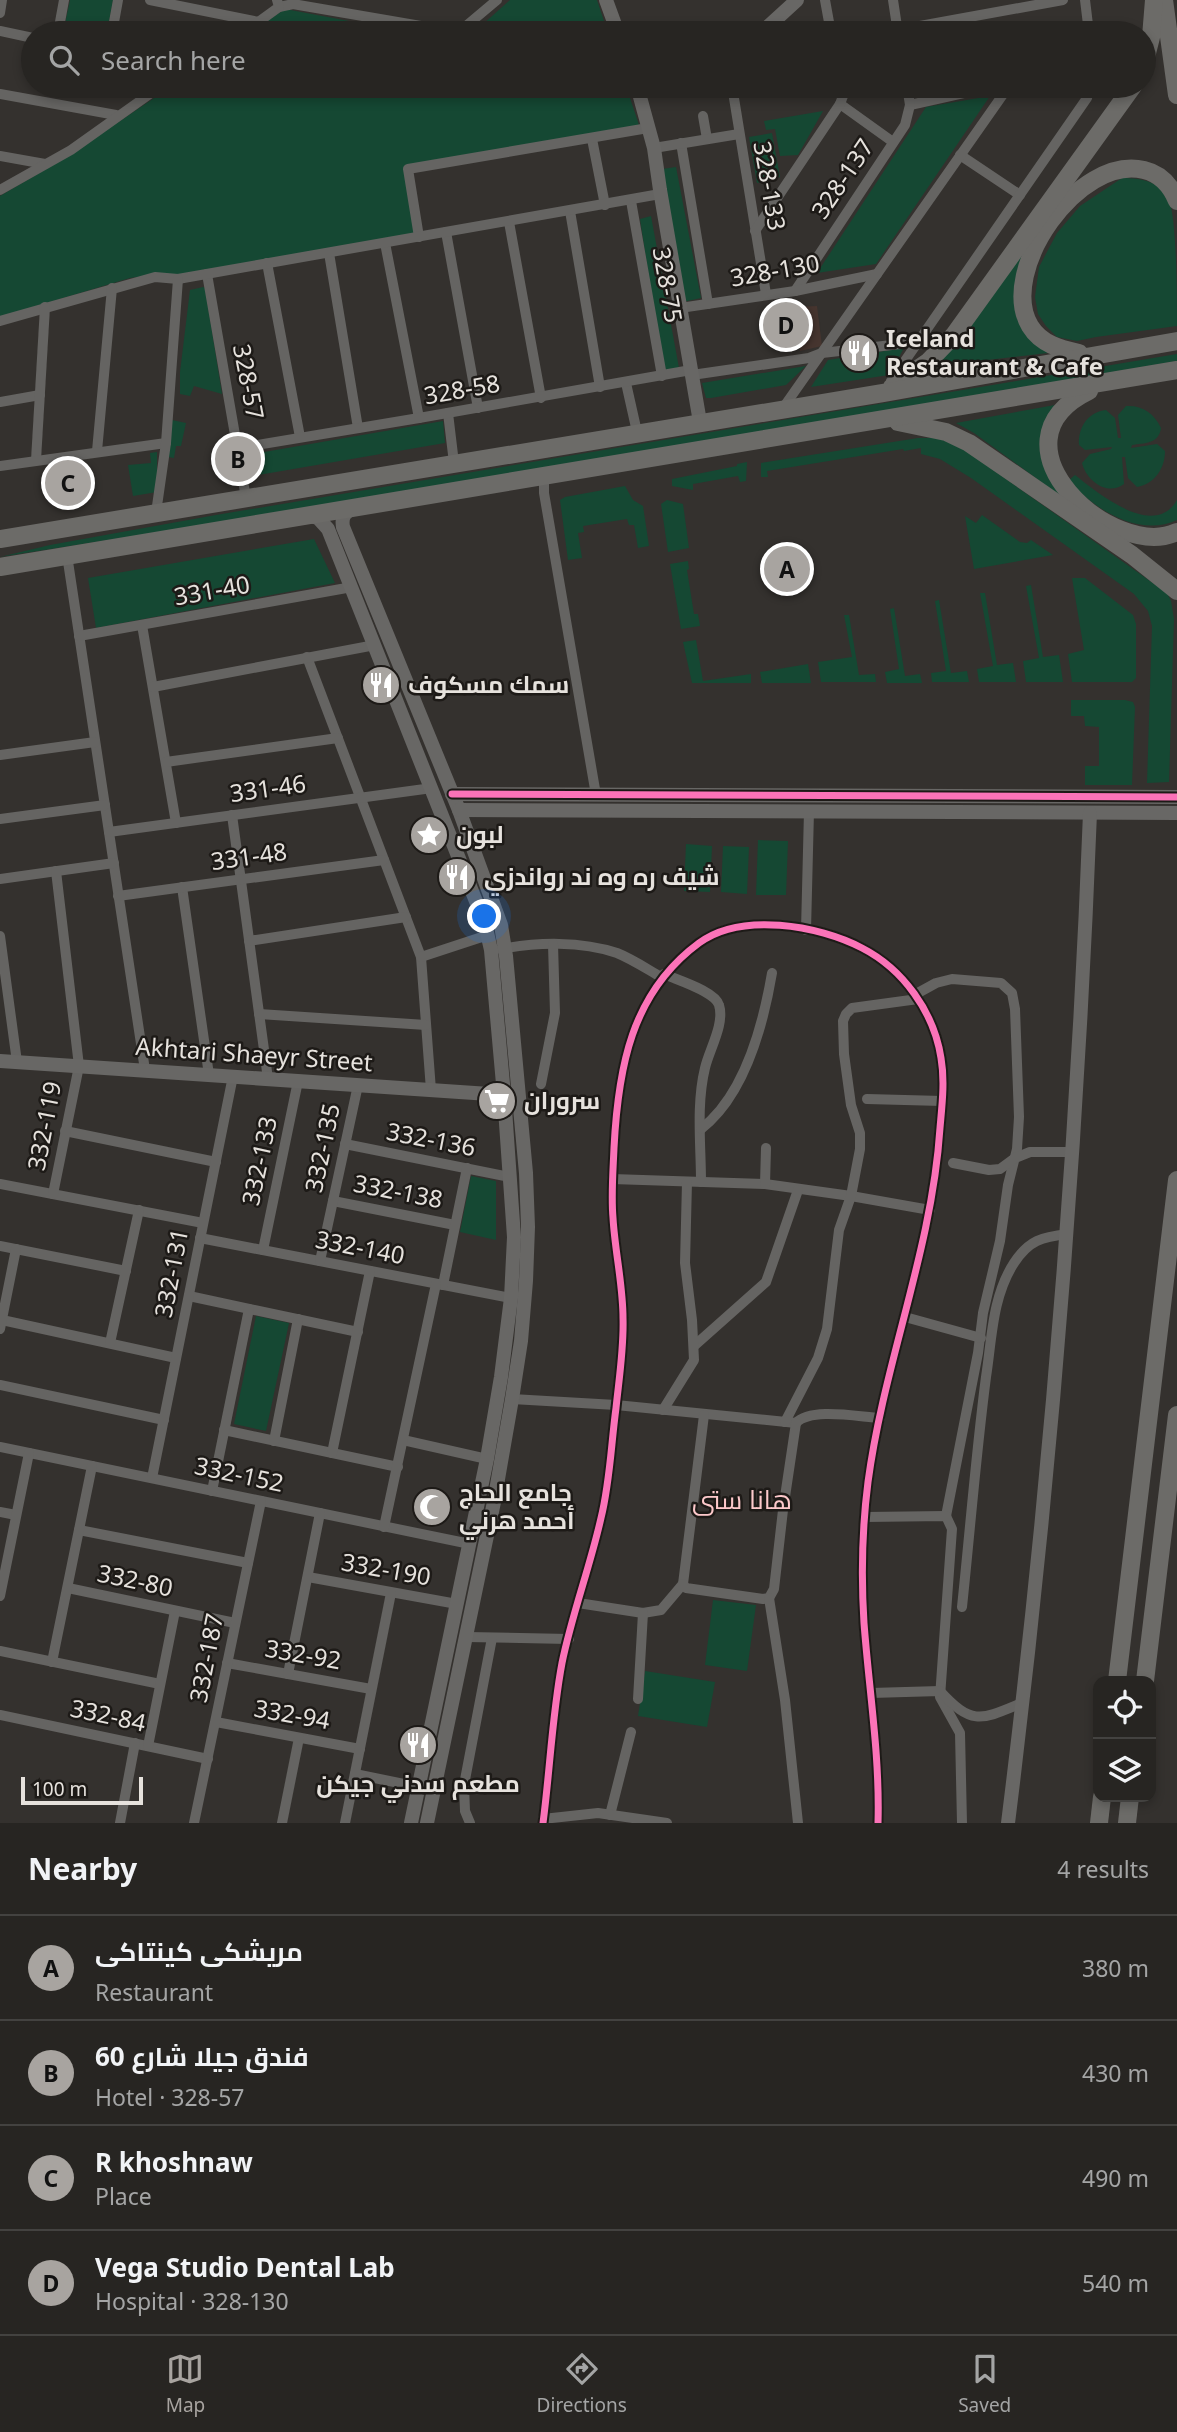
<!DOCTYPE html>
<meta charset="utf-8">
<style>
body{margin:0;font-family:"Noto Sans",Cairo,sans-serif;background:#2f2d2a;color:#f1f3f6}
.controls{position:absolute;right:21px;bottom:21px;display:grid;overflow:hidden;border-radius:14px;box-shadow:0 4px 10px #0003}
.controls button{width:63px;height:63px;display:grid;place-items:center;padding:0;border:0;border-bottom:2px solid #434240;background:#272522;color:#f1f3f6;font:35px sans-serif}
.scale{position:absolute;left:21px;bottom:18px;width:122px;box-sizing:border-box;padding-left:7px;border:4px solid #e6e2dd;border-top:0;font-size:19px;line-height:24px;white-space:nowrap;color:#e6e2dd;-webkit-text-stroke:5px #1d1a17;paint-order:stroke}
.you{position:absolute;left:485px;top:917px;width:24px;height:24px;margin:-18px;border:5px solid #fff;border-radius:50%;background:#1a73e8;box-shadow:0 0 0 10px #1a73e833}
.badge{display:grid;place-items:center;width:46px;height:46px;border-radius:50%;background:#a8a4a0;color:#111;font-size:23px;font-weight:700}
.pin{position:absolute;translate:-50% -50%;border:4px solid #fff;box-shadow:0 2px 7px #0006}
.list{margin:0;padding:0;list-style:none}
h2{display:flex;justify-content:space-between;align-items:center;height:91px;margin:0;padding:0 28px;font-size:30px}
h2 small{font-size:23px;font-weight:400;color:#a4a5a5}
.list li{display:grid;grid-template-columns:46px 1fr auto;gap:21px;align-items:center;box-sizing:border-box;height:105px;padding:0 28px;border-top:2px solid #434240}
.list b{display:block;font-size:26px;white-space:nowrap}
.list p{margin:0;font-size:23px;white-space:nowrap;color:#a4a5a5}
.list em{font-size:23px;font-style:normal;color:#a4a5a5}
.icon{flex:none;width:38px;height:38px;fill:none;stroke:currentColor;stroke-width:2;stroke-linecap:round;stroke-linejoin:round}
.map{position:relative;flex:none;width:1177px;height:1823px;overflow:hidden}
.search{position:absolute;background:#272522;box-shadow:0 4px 10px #0003;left:21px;right:21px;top:21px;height:77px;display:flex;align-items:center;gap:18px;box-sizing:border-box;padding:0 24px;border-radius:38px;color:#a4a5a5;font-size:26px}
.sheet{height:511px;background:#272522}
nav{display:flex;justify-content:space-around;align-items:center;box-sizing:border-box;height:98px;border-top:2px solid #434240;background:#272522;font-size:19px;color:#a4a5a5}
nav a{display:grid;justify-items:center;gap:4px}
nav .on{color:#a8a4a0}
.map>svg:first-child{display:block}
.medical{fill:#46352f}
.green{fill:#154833}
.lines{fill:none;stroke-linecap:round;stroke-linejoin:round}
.street{stroke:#656462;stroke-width:10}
.secondary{stroke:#686765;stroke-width:14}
.highway{stroke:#6c6b68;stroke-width:18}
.cycleway-casing{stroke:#1d1a17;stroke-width:11}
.cycleway{stroke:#fb73b8;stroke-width:7}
.labels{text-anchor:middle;stroke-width:5;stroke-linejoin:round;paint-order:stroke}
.street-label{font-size:24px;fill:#e6e2dd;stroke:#1d1a17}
.poi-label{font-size:24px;font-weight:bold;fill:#e6e2dd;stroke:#1d1a17;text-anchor:start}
.neighbourhood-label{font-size:26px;fill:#fdc9cb;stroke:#1d1a17}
</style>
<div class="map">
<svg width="1177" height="1823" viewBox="0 0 1177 1823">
<rect width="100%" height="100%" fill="#34312e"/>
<!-- medical -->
<polygon class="medical" points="817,306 822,346 800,351 798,320 798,341 775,345 775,308"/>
<!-- green -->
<g class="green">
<polygon points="70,0 113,0 107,33 63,33"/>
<polygon points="510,0 597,0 608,33 473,33"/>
<polygon points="285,9 413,33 249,33"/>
<polygon points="172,86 626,86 641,131 406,171 415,236 176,280 167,273 130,278 0,317 0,196 65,158"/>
<polygon points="990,96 876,264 817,273 926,107"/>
<polygon points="823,111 798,155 780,156 775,129 766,130 764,121"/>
<polygon points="772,133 780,177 757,183 749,137"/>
<polygon points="676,167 701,298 683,302 662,169"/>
<path d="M1122,178C1141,178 1159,181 1169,199C1177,223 1177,296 1177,326L1096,337L1077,341L1057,337L1046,326L1038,314L1035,297L1039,267L1057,233L1080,206Z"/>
<polygon points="651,216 679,368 663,370 640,219"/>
<polygon points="1043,219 1026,258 1036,339 1048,353 934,366"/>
<polygon points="203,287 205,288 222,394 194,386 190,396 180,394 180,372 190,290"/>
<polygon points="904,348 889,375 811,387 828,360"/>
<polygon points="1177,354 1177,361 325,506 0,557 50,545 216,515"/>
<polygon points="806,366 786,385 711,398 706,398 702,383"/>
<polygon points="1055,405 1043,428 1042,442 1066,500 974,433 956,423"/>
<path d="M1126,406C1142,405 1154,413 1161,428C1159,444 1144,443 1132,445L1131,448L1157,444L1165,451C1165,468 1155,484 1137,487L1128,478L1125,457H1122L1124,484C1107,497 1086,480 1082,463L1090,454L1111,449L1112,447L1085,450L1079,445C1078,427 1088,412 1106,410L1115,418L1118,438H1121L1118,415Z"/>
<polygon points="172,420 186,423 181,446 176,446 174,458 168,457"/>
<polygon points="443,421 445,443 252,476 247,455"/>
<polygon points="918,438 938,438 962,448 1167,593 1171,601 1174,619 1169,782 1147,783 1152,626 1148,611 1134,594 971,478 940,459 921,454 921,448 904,451 903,449 767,471 768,477 761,477 761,463"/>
<polygon points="157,452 157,492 133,496 128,465 151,463 150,453"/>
<polygon points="747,462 746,481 740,482 738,476 693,484 693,490 672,486 672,479 737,466 737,464"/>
<path d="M1075,475C1098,493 1154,540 1177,500V520C1139,538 1093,509 1069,480Z"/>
<polygon points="625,486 633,500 643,506 649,546 638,548 634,525 629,525 627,519 583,526 584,532 578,533 582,558 568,560 560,500 565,497"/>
<polygon points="667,500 683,504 689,548 668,552 661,504"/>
<polygon points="982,515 1020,542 1027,543 1031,540 1053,555 974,569 965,516 976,523"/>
<polygon points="314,539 335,583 96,628 88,578"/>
<polygon points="688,561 689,569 687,570 694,614 698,614 700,626 681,629 670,564"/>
<polygon points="1072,578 1085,578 1133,615 1136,624 1136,678 1132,682 1072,682 1068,654 1084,650"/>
<polygon points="1031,585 1043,657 1059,655 1063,682 1026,682 1023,661 1039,658 1026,586"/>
<polygon points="980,593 985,593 997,665 1013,663 1016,682 979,682 977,669 993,666"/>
<polygon points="939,600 951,673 967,671 969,682 932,682 931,673 946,671 935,601"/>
<polygon points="894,608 905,676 920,674 922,683 887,683 885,672 899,669 890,609"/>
<polygon points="844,615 849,615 859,675 875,674 876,682 821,682 818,662 852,657"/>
<polygon points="696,640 703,681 751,674 751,683 692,683 683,642"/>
<polygon points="808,664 811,683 762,683 760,672"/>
<polygon points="1071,700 1125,700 1133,702 1135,707 1132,785 1085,785 1085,766 1099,766 1099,727 1085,726 1084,716 1071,716"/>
<polygon points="758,840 788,841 786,895 756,895"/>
<polygon points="686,844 712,846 710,892 684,891"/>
<polygon points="723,846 749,847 747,894 721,892"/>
<polygon points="471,1176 496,1181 496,1240 460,1232"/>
<polygon points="256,1316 289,1323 266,1431 234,1424"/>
<polygon points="713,1600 756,1605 747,1671 705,1665"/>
<polygon points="645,1671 715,1682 707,1727 638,1716"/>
</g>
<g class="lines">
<!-- street -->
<g class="street">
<polyline points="150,0 259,22"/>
<polyline points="825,0 831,33"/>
<polyline points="893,0 898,33"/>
<polyline points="1085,0 1089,33"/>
<polyline points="279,7 293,4 444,30 466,26 497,0"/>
<polyline points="0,13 2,0"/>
<polyline points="898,30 1063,0"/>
<polyline points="0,31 33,38"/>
<polyline points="58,33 64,0"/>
<polyline points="112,33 118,0"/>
<polyline points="243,33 279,7 277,0"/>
<polyline points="732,86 766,294"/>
<polyline points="0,94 116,115"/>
<polyline points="840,104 893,142"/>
<polyline points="910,105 995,86"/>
<polyline points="703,116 707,139"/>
<polyline points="592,139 605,205"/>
<polyline points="681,143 708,304"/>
<polyline points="654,148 739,134"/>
<polyline points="960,155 1020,195"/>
<polyline points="0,156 45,164"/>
<polyline points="0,190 71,150 161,86"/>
<polyline points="631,201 662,376"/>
<polyline points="570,211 600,387"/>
<polyline points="509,222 541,398"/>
<polyline points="755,231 840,104 843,96 841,86"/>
<polyline points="446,232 478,408"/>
<polyline points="419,237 408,169 648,128"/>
<polyline points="385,243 419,418"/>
<polyline points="329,253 358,428"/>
<polyline points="267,263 300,437"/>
<polyline points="207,274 246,498"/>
<polyline points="795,291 905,125 910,105 907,86"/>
<polyline points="680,308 795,291 877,274"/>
<polyline points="0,321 155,277 178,279 660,194"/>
<polyline points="692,375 809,358 822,353 918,342"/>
<polyline points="891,381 1087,98 1090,86"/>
<polyline points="626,383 637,432"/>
<polyline points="0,402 40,395"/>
<polyline points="783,408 1009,86"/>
<polyline points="448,413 454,463"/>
<polyline points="239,448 419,418 691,370"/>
<polyline points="97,451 112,288"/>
<polyline points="36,460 45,307"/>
<polyline points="0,466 166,443"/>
<polyline points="544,476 544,493 596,795"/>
<polyline points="156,513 166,443 178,279"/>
<polyline points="67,555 145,1070"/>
<polyline points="142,625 176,823"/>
<polyline points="79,636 352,587"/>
<polyline points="307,657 421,957 431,1090"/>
<polyline points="153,687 375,645"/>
<polyline points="0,755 95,742"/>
<polyline points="166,762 338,738"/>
<polyline points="232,815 268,1079"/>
<polyline points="0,819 105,805"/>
<polyline points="109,832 432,788"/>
<polyline points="0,879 114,863"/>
<polyline points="182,887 209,1075"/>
<polyline points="118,896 384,860"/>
<polyline points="806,930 809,811"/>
<polyline points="0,936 17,1062"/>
<polyline points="249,941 406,917"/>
<path d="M501,949C537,942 581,941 617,953C632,959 647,969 661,977"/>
<polyline points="421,957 488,935"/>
<path d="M664,974C677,980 715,991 719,1005C725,1024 709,1050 705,1068C696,1105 701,1145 701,1182"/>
<polyline points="916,994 936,983 952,979 1001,983 1012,993 1015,1009 1019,1117 1017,1149 1008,1185 1000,1241 983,1313 978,1353 946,1516"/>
<polyline points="259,1014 426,1025"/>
<polyline points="541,1084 555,1013 553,944"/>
<polyline points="867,1099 942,1101"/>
<path d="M701,1129C745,1095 763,1026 772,973"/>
<polyline points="65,1131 216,1162"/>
<polyline points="345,1144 510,1177"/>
<polyline points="953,1163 989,1170 1000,1169 1015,1158 1030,1152 1074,1152"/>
<polyline points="612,1179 765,1184 851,1196 930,1210"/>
<polyline points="0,1184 203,1223"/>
<polyline points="765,1184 766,1148"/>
<polyline points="53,1194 79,1066 56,871"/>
<polyline points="333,1201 455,1225"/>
<polyline points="200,1238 511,1298"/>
<polyline points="0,1246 126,1271"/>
<polyline points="263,1250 298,1081"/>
<polyline points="320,1261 358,1085"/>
<polyline points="443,1285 467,1168"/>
<polyline points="189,1296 358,1332"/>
<polyline points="905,1317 981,1338"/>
<polyline points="2,1320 176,1358"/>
<polyline points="0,1329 16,1249"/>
<polyline points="110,1343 139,1210"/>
<polyline points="694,1346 766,1282 798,1190"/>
<polyline points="0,1385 164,1420"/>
<path d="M512,1399L616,1405L796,1423C811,1407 859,1417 880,1418"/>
<polyline points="663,1410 694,1360 692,1320 685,1263 687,1182"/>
<polyline points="704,1415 683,1584 686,1588 763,1599 769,1598 774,1589 783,1510 796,1423"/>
<polyline points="785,1422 818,1358 827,1329 839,1230 851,1196 860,1149 860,1133 851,1105 844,1054 843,1021 846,1014 852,1008 918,999"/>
<polyline points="224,1430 398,1467"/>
<polyline points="403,1440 487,1459"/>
<polyline points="274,1441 298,1319"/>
<polyline points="0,1447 470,1544"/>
<polyline points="332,1453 370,1271"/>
<polyline points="152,1478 233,1076"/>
<polyline points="212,1491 249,1309"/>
<polyline points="0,1512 16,1515"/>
<polyline points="865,1517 946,1516 952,1529 940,1697 960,1733 962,1823"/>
<polyline points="384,1527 436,1284"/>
<polyline points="79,1530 248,1563"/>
<polyline points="308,1577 457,1604"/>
<polyline points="68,1588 235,1623"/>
<polyline points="0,1596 29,1453"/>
<polyline points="769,1598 785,1700 798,1823"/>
<polyline points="578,1603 643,1613 661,1610 683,1584"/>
<path d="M962,1607C970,1531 976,1454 986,1377C992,1339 992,1297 1014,1263C1029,1240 1042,1237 1068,1234"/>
<polyline points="467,1637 569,1639"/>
<polyline points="0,1651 160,1684"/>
<polyline points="52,1662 92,1466"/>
<polyline points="227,1663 371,1689"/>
<polyline points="288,1674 320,1513"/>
<path d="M871,1693L940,1691C972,1726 981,1720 1022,1703"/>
<polyline points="638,1699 643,1613"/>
<polyline points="0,1715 208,1759"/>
<polyline points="216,1722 360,1749"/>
<polyline points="148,1746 175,1611"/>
<polyline points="355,1774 419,1787"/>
<polyline points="610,1815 631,1732"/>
<polyline points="543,1819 598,1813 667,1823"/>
<polyline points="120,1823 135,1743"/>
<polyline points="194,1823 261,1501"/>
<polyline points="282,1823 299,1738"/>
<polyline points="345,1823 391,1593"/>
<polyline points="470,1823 465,1811 464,1785 492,1638"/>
<path d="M543,1823C550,1770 552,1716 562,1663C572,1614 590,1567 601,1518C610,1482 611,1445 616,1408C619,1379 624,1348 623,1318C623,1285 615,1252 613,1218C611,1195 613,1172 614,1148C618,1069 631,993 699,943C741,912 818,925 862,948C903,969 934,1012 941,1058C945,1081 942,1105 940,1128C932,1250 884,1362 868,1482C862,1529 861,1576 864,1623C869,1690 880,1756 878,1823"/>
</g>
<!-- secondary -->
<g class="secondary">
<polyline points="606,0 618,33"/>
<polyline points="761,33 797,0"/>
<polyline points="637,86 654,148 660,190 700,422"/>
<path d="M356,508C346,511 341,515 343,527L459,810L501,925L506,956L526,1173L528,1227L526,1281L521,1341L512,1399L494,1502L427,1823"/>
<polyline points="309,516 318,518 328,529 485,924 491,950 504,1095 514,1237 511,1298 501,1377 487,1459 411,1823"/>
<polyline points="452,794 1177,797"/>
<polyline points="459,810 1177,813"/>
<polyline points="0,1061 504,1095"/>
<path d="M1008,1823C1050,1487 1077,1151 1090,813"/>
</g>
<!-- highway -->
<g class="highway">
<polyline points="1164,0 1177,95"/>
<polyline points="1144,65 1151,37 1154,0"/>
<path d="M1079,353C1060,349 1041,344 1030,326C997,271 1079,154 1144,170C1161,174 1171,186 1177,201"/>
<polyline points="892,387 928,362 954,335 1133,86"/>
<path d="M1089,391C982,443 1113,562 1177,532"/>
<polyline points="898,422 946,432 969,443 1132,555 1177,591"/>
<polyline points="0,539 883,393 1177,341"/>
<polyline points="0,567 1177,370"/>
<polyline points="1117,1681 1177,1180"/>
<polyline points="1145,1681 1177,1415"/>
<polyline points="1099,1823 1102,1797"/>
<polyline points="1127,1823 1130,1797"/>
</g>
<defs>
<g id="cycleway">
<polyline points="452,794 1177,797"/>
<path d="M543,1823C550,1770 552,1716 562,1663C572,1614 590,1567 601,1518C610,1482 611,1445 616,1408C619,1379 624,1348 623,1318C623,1285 615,1252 613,1218C611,1195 613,1172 614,1148C618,1069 631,993 699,943C741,912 818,925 862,948C903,969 934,1012 941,1058C945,1081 942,1105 940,1128C932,1250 884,1362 868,1482C862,1529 861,1576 864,1623C869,1690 880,1756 878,1823"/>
</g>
</defs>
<!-- cycleway casing -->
<use href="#cycleway" class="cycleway-casing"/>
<!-- cycleway -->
<use href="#cycleway" class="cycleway"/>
</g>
<!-- icons -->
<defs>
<symbol id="restaurant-disc" viewBox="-11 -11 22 22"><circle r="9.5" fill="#a8a4a0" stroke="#1d1a17"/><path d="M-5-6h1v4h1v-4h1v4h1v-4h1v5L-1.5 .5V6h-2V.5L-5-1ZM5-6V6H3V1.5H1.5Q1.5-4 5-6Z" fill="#fff"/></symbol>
<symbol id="sight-disc" viewBox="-11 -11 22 22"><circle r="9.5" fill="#a8a4a0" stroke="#1d1a17"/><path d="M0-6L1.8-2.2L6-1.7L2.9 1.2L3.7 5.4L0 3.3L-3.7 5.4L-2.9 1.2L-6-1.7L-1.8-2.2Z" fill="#fff"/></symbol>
<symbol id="supermarket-disc" viewBox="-11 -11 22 22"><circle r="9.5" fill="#a8a4a0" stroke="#1d1a17"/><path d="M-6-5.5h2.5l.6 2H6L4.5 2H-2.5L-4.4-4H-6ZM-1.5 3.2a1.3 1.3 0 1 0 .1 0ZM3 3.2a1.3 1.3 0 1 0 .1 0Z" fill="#fff"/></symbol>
<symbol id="mosque-disc" viewBox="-11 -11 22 22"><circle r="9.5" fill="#a8a4a0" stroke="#1d1a17"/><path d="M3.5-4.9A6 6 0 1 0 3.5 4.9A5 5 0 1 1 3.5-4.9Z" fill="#fff"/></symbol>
</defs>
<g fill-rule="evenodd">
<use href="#restaurant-disc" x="837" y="331" width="44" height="44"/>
<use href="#restaurant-disc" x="359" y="663" width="44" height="44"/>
<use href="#sight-disc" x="407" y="813" width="44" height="44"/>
<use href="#restaurant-disc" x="435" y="855" width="44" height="44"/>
<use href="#supermarket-disc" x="475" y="1079" width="44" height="44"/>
<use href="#mosque-disc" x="410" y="1485" width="44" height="44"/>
<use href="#restaurant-disc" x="396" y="1723" width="44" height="44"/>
</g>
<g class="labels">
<!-- street labels -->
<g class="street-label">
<text transform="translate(843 179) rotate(-56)" y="8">328-137</text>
<text transform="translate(769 186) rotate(80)" y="8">328-133</text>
<text transform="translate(775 271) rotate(-10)" y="8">328-130</text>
<text transform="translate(667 285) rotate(80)" y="8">328-75</text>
<text transform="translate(248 382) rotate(79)" y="8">328-57</text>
<text transform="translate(462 390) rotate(-10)" y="8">328-58</text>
<text transform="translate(212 591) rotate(-10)" y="8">331-40</text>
<text transform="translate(268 789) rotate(-8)" y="8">331-46</text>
<text transform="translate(249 857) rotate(-8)" y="8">331-48</text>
<text transform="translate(254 1055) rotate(4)" y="8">Akhtari Shaeyr Street</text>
<text transform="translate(45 1126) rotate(-79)" y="8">332-119</text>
<text transform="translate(431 1140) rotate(11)" y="8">332-136</text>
<text transform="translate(323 1148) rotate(-78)" y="8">332-135</text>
<text transform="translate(260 1161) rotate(-78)" y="8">332-133</text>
<text transform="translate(398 1192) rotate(11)" y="8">332-138</text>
<text transform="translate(360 1248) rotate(11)" y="8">332-140</text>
<text transform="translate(172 1273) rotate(-79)" y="8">332-131</text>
<text transform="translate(239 1475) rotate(12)" y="8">332-152</text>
<text transform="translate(386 1570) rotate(10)" y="8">332-190</text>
<text transform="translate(135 1581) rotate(12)" y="8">332-80</text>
<text transform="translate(303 1655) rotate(10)" y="8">332-92</text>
<text transform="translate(207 1658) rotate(-79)" y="8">332-187</text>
<text transform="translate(292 1715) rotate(10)" y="8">332-94</text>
<text transform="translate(108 1716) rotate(12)" y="8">332-84</text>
</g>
<!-- poi labels -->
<g class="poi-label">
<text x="886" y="347">Iceland<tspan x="886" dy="28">Restaurant &amp; Cafe</tspan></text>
<text x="408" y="693">سمك مسكوف</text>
<text x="456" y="843">لبون</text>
<text x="484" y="885">شيف ره وه ند رواندزي</text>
<text x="524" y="1109">سروران</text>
<text x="459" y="1501">جامع الحاج<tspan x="459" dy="28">أحمد هرني</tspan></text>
<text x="418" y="1792" text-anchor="middle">مطعم سدني جيكن</text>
</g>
<!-- neighbourhood labels -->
<g class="neighbourhood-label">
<text x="742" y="1509">هانا ستى</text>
</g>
</g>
</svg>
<div class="controls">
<button><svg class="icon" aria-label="locate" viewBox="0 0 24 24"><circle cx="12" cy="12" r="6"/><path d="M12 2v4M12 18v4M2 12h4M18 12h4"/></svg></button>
<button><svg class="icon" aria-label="layers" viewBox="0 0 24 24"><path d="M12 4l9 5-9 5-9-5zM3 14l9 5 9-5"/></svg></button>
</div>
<div class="scale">100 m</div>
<div class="you"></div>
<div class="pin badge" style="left:787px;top:569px">A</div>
<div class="pin badge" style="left:238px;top:459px">B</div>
<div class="pin badge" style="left:68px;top:483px">C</div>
<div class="pin badge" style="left:786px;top:325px">D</div>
<div class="search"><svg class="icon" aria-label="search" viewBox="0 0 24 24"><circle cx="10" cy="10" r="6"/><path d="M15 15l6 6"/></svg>Search here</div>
</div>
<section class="sheet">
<h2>Nearby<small>4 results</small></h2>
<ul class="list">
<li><span class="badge">A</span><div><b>مریشکی کینتاکی</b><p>Restaurant</p></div><em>380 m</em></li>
<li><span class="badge">B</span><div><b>فندق جيلا شارع 60</b><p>Hotel · 328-57</p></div><em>430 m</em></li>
<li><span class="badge">C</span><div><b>R khoshnaw</b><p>Place</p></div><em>490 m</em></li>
<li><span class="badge">D</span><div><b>Vega Studio Dental Lab</b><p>Hospital · 328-130</p></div><em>540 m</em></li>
</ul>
</section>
<nav>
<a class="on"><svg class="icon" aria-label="map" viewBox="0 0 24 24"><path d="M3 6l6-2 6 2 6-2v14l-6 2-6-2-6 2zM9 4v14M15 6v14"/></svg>Map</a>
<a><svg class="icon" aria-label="directions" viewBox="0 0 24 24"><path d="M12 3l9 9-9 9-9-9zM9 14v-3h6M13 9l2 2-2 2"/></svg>Directions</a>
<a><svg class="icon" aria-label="saved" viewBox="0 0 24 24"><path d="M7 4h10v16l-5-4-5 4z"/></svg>Saved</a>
</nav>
